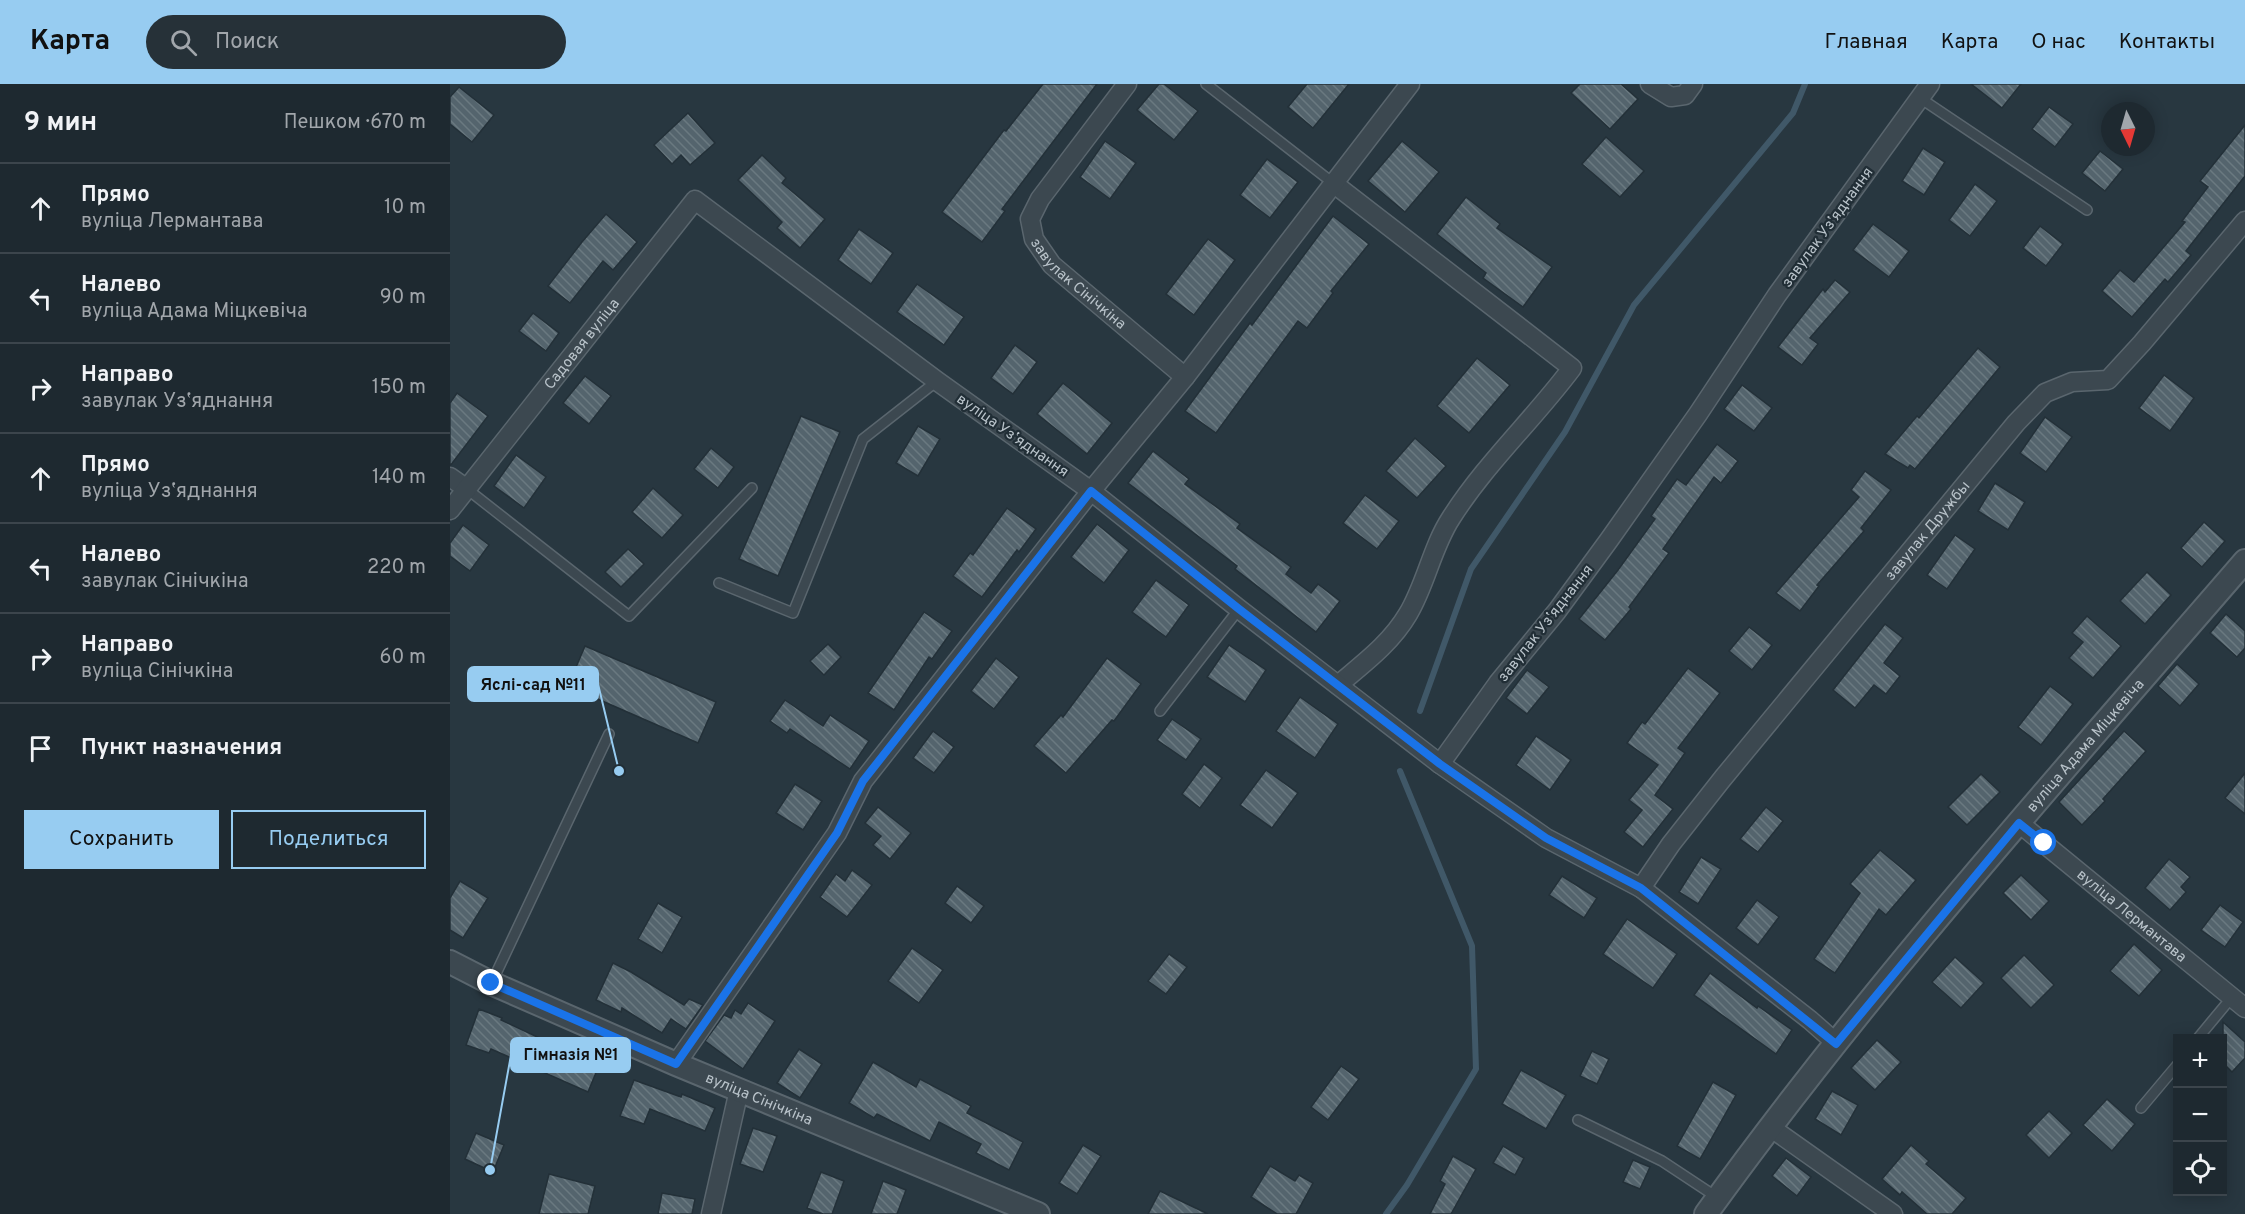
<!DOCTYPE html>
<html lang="ru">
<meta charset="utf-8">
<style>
body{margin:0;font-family:Overpass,sans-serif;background:#263138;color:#f1f3f6}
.controls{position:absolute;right:18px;bottom:18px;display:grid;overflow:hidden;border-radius:0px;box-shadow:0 3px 15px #0003}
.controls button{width:54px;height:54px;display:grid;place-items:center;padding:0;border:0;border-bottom:2px solid #3c454c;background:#1e2930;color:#f1f3f6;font:30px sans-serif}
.compass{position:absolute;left:1651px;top:18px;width:54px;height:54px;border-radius:50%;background:#1e2930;box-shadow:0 3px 15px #0003;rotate:175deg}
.stop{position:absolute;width:18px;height:18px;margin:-14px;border:4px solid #1a73e8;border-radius:50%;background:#fff}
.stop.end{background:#1a73e8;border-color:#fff;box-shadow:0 2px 6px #0008}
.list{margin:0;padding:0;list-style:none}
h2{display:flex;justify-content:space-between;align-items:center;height:78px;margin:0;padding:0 24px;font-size:26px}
h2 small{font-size:20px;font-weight:400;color:#a1a6ab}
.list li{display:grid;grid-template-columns:39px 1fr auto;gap:18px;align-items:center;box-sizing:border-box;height:90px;padding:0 24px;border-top:2px solid #3c454c}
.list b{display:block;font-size:22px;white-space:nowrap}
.list p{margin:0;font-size:20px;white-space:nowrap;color:#a1a6ab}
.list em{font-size:20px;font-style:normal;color:#a1a6ab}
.actions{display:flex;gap:12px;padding:18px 24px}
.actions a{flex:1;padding:14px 0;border:2px solid #97ccf1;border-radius:0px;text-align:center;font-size:21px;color:#97ccf1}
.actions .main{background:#97ccf1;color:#111}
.icon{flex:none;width:33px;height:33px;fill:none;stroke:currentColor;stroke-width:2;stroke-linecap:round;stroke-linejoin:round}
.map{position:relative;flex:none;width:1795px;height:1130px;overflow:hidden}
header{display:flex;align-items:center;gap:36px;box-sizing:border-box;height:84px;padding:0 30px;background:#97ccf1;color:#111}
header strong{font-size:28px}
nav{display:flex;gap:33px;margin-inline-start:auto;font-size:21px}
.search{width:420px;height:54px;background:#263138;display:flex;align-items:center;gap:15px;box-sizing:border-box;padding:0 21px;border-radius:33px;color:#a1a6ab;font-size:22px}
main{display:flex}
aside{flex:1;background:#1e2930}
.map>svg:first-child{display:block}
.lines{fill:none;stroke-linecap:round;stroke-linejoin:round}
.stream{stroke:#405868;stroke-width:6}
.building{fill:url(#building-back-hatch);stroke:#233038;stroke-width:1.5}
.service-casing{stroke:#5a666e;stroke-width:12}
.minor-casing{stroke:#5a666e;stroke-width:21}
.tertiary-casing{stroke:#5a666e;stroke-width:26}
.service{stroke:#3c4850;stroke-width:9}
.minor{stroke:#3c4850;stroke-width:18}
.tertiary{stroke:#3c4850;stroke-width:22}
.route{stroke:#1a73e8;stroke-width:8}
.labels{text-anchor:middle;stroke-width:4.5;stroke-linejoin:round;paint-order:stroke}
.street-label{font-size:15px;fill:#b9c3ca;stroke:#212e36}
.leader{fill:none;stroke:#97ccf1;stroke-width:2}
.callout-dot{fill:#97ccf1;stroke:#212e36;stroke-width:2}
.callout{fill:#97ccf1;stroke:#97ccf1;stroke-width:2}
.callout-label{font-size:16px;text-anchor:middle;font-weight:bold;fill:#111}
</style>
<header>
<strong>Карта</strong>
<div class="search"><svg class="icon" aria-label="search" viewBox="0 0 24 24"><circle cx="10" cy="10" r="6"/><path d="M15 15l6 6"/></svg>Поиск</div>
<nav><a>Главная</a><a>Карта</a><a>О нас</a><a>Контакты</a></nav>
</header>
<main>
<aside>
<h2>9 мин<small>Пешком · 670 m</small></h2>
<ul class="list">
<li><svg class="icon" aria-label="ahead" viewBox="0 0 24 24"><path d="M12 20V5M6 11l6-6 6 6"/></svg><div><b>Прямо</b><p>вуліца Лермантава</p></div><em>10 m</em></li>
<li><svg class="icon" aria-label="left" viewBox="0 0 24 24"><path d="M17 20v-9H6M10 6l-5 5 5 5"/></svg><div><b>Налево</b><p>вуліца Адама Міцкевіча</p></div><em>90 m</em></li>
<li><svg class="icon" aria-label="right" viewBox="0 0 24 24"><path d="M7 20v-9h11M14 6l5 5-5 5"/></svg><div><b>Направо</b><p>завулак Узʼяднання</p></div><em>150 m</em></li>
<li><svg class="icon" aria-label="ahead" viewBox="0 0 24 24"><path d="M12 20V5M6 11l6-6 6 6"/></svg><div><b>Прямо</b><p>вуліца Узʼяднання</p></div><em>140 m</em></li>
<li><svg class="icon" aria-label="left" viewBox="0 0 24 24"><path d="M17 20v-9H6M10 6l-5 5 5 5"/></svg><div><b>Налево</b><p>завулак Сінічкіна</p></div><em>220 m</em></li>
<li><svg class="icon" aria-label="right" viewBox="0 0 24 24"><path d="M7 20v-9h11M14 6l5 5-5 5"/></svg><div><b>Направо</b><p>вуліца Сінічкіна</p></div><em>60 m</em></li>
<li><svg class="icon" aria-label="arrive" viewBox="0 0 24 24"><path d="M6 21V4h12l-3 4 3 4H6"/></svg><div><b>Пункт назначения</b></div></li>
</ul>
<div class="actions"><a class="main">Сохранить</a><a>Поделиться</a></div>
</aside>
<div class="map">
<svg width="1795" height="1130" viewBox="0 0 1795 1130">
<defs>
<pattern id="building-back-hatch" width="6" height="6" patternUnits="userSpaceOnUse" patternTransform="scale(1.5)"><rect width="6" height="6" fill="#54646d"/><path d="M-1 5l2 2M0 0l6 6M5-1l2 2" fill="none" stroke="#6a7980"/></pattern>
</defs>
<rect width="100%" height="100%" fill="#283740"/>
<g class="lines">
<!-- stream -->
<g class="stream">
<polyline points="970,627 1021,485 1115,348 1184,221 1343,29 1355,0"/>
<polyline points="936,1130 957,1101 1026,985 1022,862 950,687"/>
</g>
</g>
<!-- building -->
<g class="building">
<polygon points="593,0 647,0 552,125 555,127 532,158 492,128 554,46 556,47"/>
<polygon points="709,0 714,0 748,27 724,56 687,26"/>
<polygon points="857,0 899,0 863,44 838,23"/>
<polygon points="1130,0 1171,0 1188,15 1160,45 1121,9"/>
<polygon points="1521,0 1571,0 1552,24"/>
<polygon points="9,3 44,31 22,58 0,40 0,13"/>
<polygon points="1599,23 1623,40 1605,63 1582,45"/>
<polygon points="238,29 265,59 240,81 231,71 222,80 204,61"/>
<polygon points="1795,41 1795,92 1736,167 1741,171 1718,198 1715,195 1682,233 1652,207 1670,186 1684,198 1735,138 1732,137 1758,103 1750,97"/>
<polygon points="1156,53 1194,87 1170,113 1132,80"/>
<polygon points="655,57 686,79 660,115 630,93"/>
<polygon points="952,57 989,88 955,128 918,97"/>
<polygon points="1473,64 1495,78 1474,111 1452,97"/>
<polygon points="1650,67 1673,85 1655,107 1632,89"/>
<polygon points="312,71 336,94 332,99 375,135 350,164 327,144 332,138 288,96"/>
<polygon points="817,75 848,98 820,134 790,111"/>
<polygon points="1525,100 1547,117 1520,152 1499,136"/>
<polygon points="1016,113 1050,140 1047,144 1102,183 1073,223 1033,194 1036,189 987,150"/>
<polygon points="156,130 187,158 163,186 153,177 120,219 98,202 132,158"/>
<polygon points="883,132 919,160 881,207 883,209 857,244 848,237 766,349 735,327 800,239 802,241"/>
<polygon points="1423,140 1459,167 1439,193 1403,166"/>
<polygon points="1590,142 1613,160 1596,182 1573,164"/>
<polygon points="409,145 443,169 421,200 388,176"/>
<polygon points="758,155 785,176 744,231 716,210"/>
<polygon points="1385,196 1400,208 1360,254 1368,260 1352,281 1328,263 1373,205 1375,208"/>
<polygon points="467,200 514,233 494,261 447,228"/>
<polygon points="83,229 109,249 96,267 69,247"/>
<polygon points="565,261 587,278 563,310 541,294"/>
<polygon points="1528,264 1550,283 1465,385 1460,381 1458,384 1435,370 1467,332 1469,334"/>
<polygon points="1027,274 1060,301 1019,349 987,322"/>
<polygon points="1714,291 1744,314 1720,347 1689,324"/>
<polygon points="135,292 161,312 139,340 113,319"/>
<polygon points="613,299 662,339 637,370 587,330"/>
<polygon points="1292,301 1322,324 1304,347 1274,325"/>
<polygon points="7,309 38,332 0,382 0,319"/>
<polygon points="351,332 390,348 328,492 289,475"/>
<polygon points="1595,333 1622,353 1596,388 1570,369"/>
<polygon points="468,342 490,355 468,392 446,379"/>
<polygon points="965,354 996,382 967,414 936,387"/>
<polygon points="1267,360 1288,377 1271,399 1264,393 1213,465 1219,469 1179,523 1181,525 1155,556 1129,535 1168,486 1205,435 1201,432 1227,395 1236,401"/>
<polygon points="261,364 284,383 268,404 244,385"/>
<polygon points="703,367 739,395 735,400 790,440 787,444 841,483 836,490 861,509 868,500 890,517 866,548 785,485 787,482 678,399"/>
<polygon points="66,371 96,393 74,424 44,402"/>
<polygon points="1415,387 1441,406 1411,444 1414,447 1367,501 1369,502 1350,527 1326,509 1409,413 1401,406"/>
<polygon points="1545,399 1575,418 1558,446 1528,427"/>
<polygon points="203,404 233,431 212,454 182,428"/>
<polygon points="915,411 949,437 927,465 893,439"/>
<polygon points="557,424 586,445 569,468 567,466 532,513 503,492 520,469 523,471"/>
<polygon points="1754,438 1775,457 1752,483 1731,464"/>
<polygon points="647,440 679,466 654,499 621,473"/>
<polygon points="13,441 39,461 20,487 0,472 0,459"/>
<polygon points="1505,451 1525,465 1497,505 1477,491"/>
<polygon points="178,465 194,480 171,503 155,488"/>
<polygon points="1697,488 1721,511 1695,540 1670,517"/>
<polygon points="706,496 739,521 716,553 682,528"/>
<polygon points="474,528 502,547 482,575 479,573 444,626 418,609"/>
<polygon points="1776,530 1795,547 1795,564 1787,573 1760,549"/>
<polygon points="1637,532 1671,562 1643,594 1619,574 1633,558 1622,549"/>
<polygon points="1435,540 1453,554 1434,579 1450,592 1436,610 1424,601 1405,624 1383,606"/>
<polygon points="1299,543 1322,561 1302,586 1279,567"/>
<polygon points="378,560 391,573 374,591 360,577"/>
<polygon points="779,561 816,586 795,618 757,593"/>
<polygon points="135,562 266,618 248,659 118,602"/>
<polygon points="546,574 569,593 544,625 521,607"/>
<polygon points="657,574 691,600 664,637 662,636 616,689 584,662 611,631 613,633"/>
<polygon points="1727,580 1749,600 1730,622 1708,602"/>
<polygon points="1238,584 1270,609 1228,664 1235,669 1205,711 1223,725 1193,763 1174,748 1192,726 1179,716 1208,681 1177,659 1192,638 1195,640"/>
<polygon points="1077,586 1099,603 1077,630 1056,614"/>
<polygon points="1600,602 1623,620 1591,661 1568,643"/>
<polygon points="850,613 888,640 865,674 826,647"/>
<polygon points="335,616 373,642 380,631 419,657 400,685 340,645 337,649 320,637"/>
<polygon points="722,635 751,655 736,676 707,656"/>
<polygon points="483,647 504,663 484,689 463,674"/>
<polygon points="1674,647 1696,667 1653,715 1655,717 1632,741 1609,718"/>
<polygon points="1086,652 1121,676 1100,706 1066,681"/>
<polygon points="754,680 772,694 750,724 732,710"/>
<polygon points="816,686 848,709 822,744 790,721"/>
<polygon points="1795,689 1795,730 1775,714"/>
<polygon points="1531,690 1550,708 1517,741 1498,723"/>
<polygon points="345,700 372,717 353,746 326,729"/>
<polygon points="428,723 461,749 440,775 423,761 431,752 415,739"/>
<polygon points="1316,723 1333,737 1308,768 1290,755"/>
<polygon points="1430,766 1466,796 1436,831 1429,825 1385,889 1364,875 1410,809 1400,800"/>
<polygon points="1251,773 1271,785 1248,820 1229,808"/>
<polygon points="1719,775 1740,793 1731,803 1736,808 1720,826 1695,804"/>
<polygon points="402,786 422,801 397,833 370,813 386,790 395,797"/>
<polygon points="1571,791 1599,817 1581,836 1553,809"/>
<polygon points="1112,792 1147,814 1134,834 1099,811"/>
<polygon points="10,797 38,814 13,854 0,846 0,814"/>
<polygon points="507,802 534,822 521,839 495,819"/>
<polygon points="1307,816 1329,833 1308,861 1286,844"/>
<polygon points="208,819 232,833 212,869 188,855"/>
<polygon points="1770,821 1793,838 1775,863 1751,846"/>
<polygon points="1177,835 1227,870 1203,904 1153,870"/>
<polygon points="1684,860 1712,886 1689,912 1660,887"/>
<polygon points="462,864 493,886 469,919 438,897"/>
<polygon points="719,870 737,883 716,910 698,897"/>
<polygon points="1574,871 1604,901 1581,924 1551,894"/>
<polygon points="1505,873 1534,899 1511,924 1482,898"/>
<polygon points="163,879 181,888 234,921 239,915 253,921 236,945 221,935 212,949 172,924 171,928 146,916"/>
<polygon points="1260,889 1307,924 1308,922 1342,946 1326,970 1244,911"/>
<polygon points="298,919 325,937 293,985 255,957 274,931 281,934 285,926 291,930"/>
<polygon points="29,925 52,934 51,936 98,958 150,979 138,1008 41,965 39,969 16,961"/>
<polygon points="1773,938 1795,958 1795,974 1782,988 1773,979"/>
<polygon points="1427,956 1451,978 1425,1006 1401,984"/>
<polygon points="349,965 372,980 350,1014 327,999"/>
<polygon points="1142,967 1159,975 1147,1000 1130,992"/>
<polygon points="423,978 466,1003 470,995 521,1022 517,1029 573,1058 559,1086 526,1069 531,1060 489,1038 480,1057 427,1030 424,1034 399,1019"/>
<polygon points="891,982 909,995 878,1036 861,1023"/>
<polygon points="1071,986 1116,1011 1096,1045 1052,1020"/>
<polygon points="184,996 231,1013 232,1010 265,1024 255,1047 200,1025 194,1040 170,1032"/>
<polygon points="1263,998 1286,1011 1250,1075 1227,1062"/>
<polygon points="1382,1007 1408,1021 1391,1051 1365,1035"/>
<polygon points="1657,1015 1685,1040 1662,1067 1633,1041"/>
<polygon points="1599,1027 1622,1049 1599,1074 1576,1051"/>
<polygon points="303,1044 327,1052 313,1088 290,1080"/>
<polygon points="26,1049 54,1061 43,1088 15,1075"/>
<polygon points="633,1061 651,1072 627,1110 609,1099"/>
<polygon points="1461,1061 1479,1077 1476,1080 1516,1114 1502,1130 1477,1130 1452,1108 1450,1111 1432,1095"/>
<polygon points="1053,1062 1074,1074 1065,1091 1043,1079"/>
<polygon points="1003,1072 1026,1085 1001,1130 980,1130 995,1100 990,1097"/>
<polygon points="1336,1074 1361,1093 1347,1112 1322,1092"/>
<polygon points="1183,1076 1200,1083 1190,1105 1173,1098"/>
<polygon points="820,1082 845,1097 849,1091 863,1099 846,1130 827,1130 801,1113"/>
<polygon points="371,1088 394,1097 382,1130 373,1130 357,1124"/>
<polygon points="99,1090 145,1102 138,1130 89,1130"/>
<polygon points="433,1097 456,1106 447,1130 421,1130"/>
<polygon points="710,1107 758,1130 698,1130"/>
<polygon points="212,1109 245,1115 242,1130 208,1130"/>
</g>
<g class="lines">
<defs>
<g id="service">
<polyline points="756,0 883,99"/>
<polyline points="1470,14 1637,126"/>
<polyline points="17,405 179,532 302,404"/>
<polyline points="269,499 343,529 413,355 487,297"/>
<polyline points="710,627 789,525"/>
<polyline points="42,898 159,650"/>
<polyline points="1748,954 1782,913"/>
<polyline points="1691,1024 1728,980"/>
<polyline points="1128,1036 1212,1077 1268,1114"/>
</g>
<g id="minor">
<path id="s1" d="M677,0L590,115L580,135L584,155L602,181L735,293"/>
<polyline points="1200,0 1221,13 1235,11 1243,0"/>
<path d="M883,99L1122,284C1084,335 1036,379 1001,434C982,463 976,500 958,530C941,559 914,579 888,601"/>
<polyline points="0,393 17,405"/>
<path id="s2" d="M0,426L245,116L487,297L641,407L789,525L990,680L1096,754L1191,804L1360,936L1386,959"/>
<polyline points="990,680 1048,599 1107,527 1159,456 1248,330 1327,211 1480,0"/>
<path id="s3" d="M1569,739L1795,924"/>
<path id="s4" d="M1191,804L1221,760L1273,694L1566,339L1595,309L1622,298L1658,296L1692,259L1795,137"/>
<polyline points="226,980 387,749 413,697 641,407 735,293 960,0"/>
<polyline points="1320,1043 1443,1130"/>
<polyline points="261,1130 289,1006"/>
</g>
<g id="tertiary">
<path id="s5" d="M0,878L41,899L226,980L588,1130"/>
<path id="s6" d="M1256,1130C1421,901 1611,690 1795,477"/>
</g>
</defs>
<!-- service casing -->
<use href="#service" class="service-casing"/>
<!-- minor casing -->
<use href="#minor" class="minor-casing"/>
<!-- tertiary casing -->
<use href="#tertiary" class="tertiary-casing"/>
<!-- service -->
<use href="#service" class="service"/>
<!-- minor -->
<use href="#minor" class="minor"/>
<!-- tertiary -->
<use href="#tertiary" class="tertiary"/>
</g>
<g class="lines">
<!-- route -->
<polyline class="route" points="41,899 226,980 387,749 413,697 641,407 789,525 990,680 1096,754 1191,804 1386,960 1569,739 1594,759"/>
</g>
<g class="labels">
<!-- street labels -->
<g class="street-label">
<text transform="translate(1377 143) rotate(-54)" y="5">завулак Узʼяднання</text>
<text dy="5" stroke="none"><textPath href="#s1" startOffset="250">завулак Сінічкіна</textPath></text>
<text dy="5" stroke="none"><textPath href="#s2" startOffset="212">Садовая вуліца</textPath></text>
<text transform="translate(563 351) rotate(35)" y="5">вуліца Узʼяднання</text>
<text dy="5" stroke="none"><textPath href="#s4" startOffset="458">завулак Дружбы</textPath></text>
<text transform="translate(1095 539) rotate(-52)" y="5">завулак Узʼяднання</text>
<text dy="5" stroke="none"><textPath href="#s6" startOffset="603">вуліца Адама Міцкевіча</textPath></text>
<text dy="5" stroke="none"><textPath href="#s3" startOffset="146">вуліца Лермантава</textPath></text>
<text dy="5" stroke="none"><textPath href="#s5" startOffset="338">вуліца Сінічкіна</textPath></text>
</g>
</g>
<!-- callouts -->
<path class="leader" d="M169 687L148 600M40 1086L61 971"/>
<g class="callout-dot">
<circle cx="169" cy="687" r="6"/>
<circle cx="40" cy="1086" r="6"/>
</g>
<g class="callout">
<rect x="18" y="583" width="130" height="34" rx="6"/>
<rect x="61" y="954" width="119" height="34" rx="6"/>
</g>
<g class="callout-label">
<text x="83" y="606">Яслі-сад №11</text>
<text x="121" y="976">Гімназія №1</text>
</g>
</svg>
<div class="controls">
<button>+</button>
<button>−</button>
<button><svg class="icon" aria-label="locate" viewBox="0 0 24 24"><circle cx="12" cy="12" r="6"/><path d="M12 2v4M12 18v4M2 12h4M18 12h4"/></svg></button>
</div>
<svg class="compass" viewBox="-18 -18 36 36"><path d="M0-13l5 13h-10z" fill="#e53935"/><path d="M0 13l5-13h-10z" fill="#a1a6ab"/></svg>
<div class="stop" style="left:1594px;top:759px"></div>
<div class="stop end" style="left:41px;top:899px"></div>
</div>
</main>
